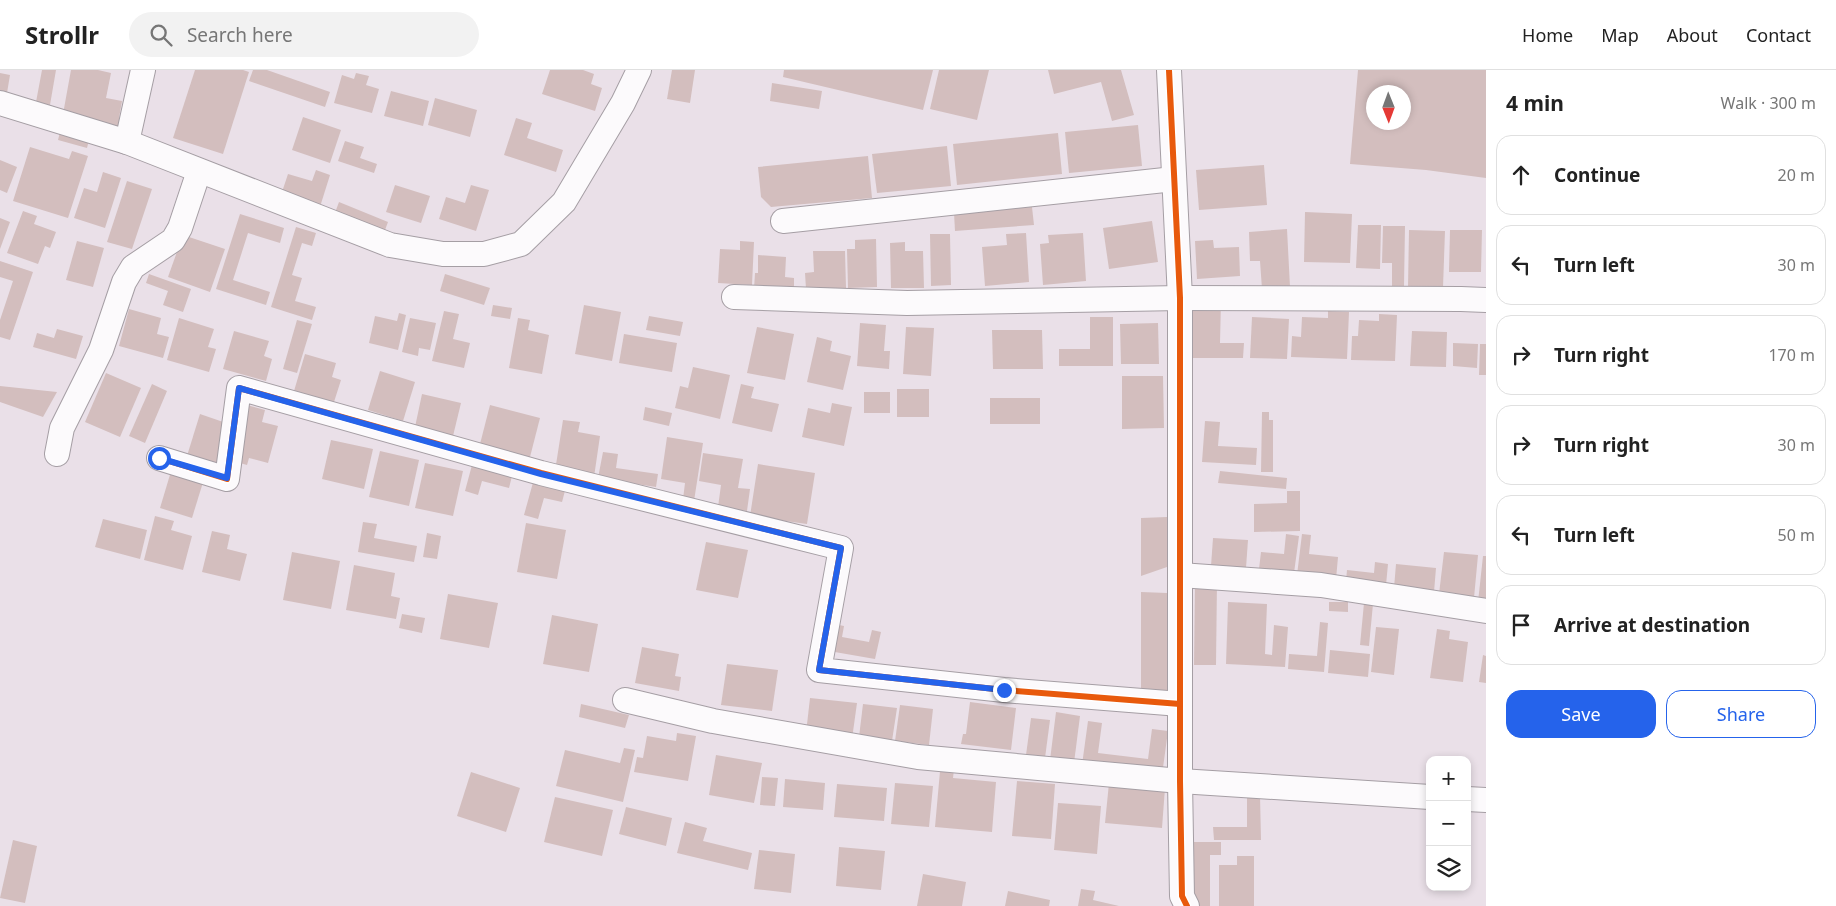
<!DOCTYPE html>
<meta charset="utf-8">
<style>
body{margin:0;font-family:"Noto Sans",sans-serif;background:#f2f2f2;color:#222}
.controls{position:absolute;right:15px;bottom:15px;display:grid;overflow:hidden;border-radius:10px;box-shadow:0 2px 8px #0003}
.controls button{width:45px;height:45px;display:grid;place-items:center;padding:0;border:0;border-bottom:1px solid #e0e0e0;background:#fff;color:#222;font:25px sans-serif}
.compass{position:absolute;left:1366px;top:15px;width:45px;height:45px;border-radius:50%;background:#fff;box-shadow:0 2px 8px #0003;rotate:179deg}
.stop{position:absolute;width:15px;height:15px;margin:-11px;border:4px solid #2563eb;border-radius:50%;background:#fff}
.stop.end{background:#2563eb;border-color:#fff;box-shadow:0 1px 5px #0008}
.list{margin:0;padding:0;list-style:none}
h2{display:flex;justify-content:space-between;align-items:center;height:65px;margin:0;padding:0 20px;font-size:21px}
h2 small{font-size:16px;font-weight:400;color:#767676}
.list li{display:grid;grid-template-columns:32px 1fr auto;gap:15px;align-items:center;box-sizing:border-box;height:80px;margin:0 10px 10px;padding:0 10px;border:1px solid #e0e0e0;border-radius:15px}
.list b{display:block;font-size:19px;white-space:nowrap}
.list em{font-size:16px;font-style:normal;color:#767676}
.actions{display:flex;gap:10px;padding:15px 20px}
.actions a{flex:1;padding:11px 0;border:1px solid #2563eb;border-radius:15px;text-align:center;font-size:18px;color:#2563eb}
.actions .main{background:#2563eb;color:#fff}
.icon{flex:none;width:28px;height:28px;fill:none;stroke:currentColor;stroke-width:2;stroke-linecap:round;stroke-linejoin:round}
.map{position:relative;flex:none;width:1486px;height:836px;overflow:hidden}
header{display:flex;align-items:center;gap:30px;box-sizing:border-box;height:70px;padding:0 25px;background:#fff;border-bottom:1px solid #e0e0e0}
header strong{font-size:24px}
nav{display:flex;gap:28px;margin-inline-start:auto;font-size:18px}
.search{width:350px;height:45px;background:#f2f2f2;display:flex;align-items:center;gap:12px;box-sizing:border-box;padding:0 18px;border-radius:28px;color:#767676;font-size:19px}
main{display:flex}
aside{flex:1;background:#fff}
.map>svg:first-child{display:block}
.building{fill:#d3bebe;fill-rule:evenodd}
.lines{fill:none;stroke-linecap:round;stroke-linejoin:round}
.minor-casing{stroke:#a59ea4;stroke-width:26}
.minor{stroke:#fcfafc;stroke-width:24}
.cycleway-casing{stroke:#fff;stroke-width:9}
.cycleway{stroke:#e8590c;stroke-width:6}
.route{stroke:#2563eb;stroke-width:6}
</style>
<header>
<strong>Strollr</strong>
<div class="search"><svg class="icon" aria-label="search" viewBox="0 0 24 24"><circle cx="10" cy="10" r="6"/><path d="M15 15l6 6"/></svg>Search here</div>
<nav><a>Home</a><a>Map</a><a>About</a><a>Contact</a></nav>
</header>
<main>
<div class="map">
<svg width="1486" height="836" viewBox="0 0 1486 836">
<rect width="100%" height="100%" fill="#eae0e8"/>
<!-- building -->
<g class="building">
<polygon points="42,0 56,0 50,35 36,32"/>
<polygon points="71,0 98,0 111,3 106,28 122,31 119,48 126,50 122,62 63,44"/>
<polygon points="195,0 243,0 249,2 223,84 173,68"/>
<polygon points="253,0 267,0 330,22 325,37 249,11"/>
<polygon points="550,0 583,0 594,4 591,14 602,18 595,41 542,24"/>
<polygon points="672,0 695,0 690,33 667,29"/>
<polygon points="784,0 933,0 923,40 783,7"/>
<polygon points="939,0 989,0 977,50 930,39"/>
<polygon points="1048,0 1121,0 1134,45 1112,51 1101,12 1054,24"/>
<path d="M1358,0H1486V108L1426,100L1350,94ZM1374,22H1404V52H1374Z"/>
<polygon points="0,3 10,5 7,23 0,21"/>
<polygon points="356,3 369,6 366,15 379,19 372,43 334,33 342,5 354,9"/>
<polygon points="772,13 822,21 819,39 770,31"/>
<polygon points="391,21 429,31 423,56 384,46"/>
<polygon points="435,28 477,40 470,67 428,55"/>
<polygon points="303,47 341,60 330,93 292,80"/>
<polygon points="516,48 532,53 527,68 563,80 556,102 504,85"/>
<polygon points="1138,55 1142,96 1069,103 1065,62"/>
<polygon points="61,58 90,66 87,78 58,70"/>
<polygon points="1058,63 1062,104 957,115 953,74"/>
<polygon points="345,71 364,77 360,88 377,94 374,103 338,91"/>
<polygon points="947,76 951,116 877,123 872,84"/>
<polygon points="30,77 69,89 72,81 88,86 68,148 13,131"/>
<polygon points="868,86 872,128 771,137 761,127 758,97"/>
<polygon points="0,90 17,97 7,123 0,120"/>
<polygon points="1264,95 1267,135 1199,140 1196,100"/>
<polygon points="316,100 330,105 319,140 280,128 288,104 312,111"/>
<polygon points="103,102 121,108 105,158 74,148 84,118 97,122"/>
<polygon points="127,111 152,119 132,179 107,172"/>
<polygon points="395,115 430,126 421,153 386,142"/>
<polygon points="471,115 489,120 476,161 439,149 446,127 465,133"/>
<polygon points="339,132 388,152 382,168 333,148"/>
<polygon points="1032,137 1034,155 955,161 954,143"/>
<polygon points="23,141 37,146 34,154 56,162 50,178 45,176 38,194 7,183"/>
<polygon points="1305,142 1352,144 1350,193 1304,192"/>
<polygon points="240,144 284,158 280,173 248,163 233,210 270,222 266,235 216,219"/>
<polygon points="0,148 10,152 0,179"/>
<polygon points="1152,151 1158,192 1109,199 1103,158"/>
<polygon points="1358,155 1381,155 1380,199 1356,198"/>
<polygon points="1383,156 1405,156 1404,216 1392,216 1392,193 1382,193"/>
<polygon points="296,157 316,163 312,176 302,173 292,205 302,208 295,231 316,237 312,250 271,237"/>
<polygon points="1287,159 1290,217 1262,219 1260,191 1250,191 1249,162"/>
<polygon points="1409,160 1445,161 1443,218 1408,217"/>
<polygon points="1450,160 1482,160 1481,202 1449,202"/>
<polygon points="1026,163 1029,212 985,216 982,177 1007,175 1006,164"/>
<polygon points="1083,163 1086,211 1043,215 1040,174 1049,173 1048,165"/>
<polygon points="930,164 950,164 951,215 931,216"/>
<polygon points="183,165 225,179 210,222 168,207"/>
<polygon points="876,169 877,217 848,218 847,179 855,179 855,170"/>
<polygon points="1213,170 1214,178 1239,177 1240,206 1197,209 1195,171"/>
<polygon points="77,171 104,178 93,217 66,210"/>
<polygon points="740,171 754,172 752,215 718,213 720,179 740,180"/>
<polygon points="905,172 905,181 923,181 924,218 891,218 890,173"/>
<polygon points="813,181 845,181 846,218 806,219 805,203 814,202"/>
<polygon points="758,185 786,187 785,207 794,208 794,221 754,219 755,203 758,203"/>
<polygon points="0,191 33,202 10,270 0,267 0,250 13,211 0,207"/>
<polygon points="149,204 191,219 183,242 163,235 168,221 146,213"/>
<polygon points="445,204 490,218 484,235 440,221"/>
<polygon points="1192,230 1221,230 1220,273 1244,273 1243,288 1192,288"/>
<polygon points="493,235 512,238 510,249 491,246"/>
<polygon points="584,235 621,242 612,291 575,284"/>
<polygon points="129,239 161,248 157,264 169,267 163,288 119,276"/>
<polygon points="444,241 459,244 453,269 470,273 464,298 432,291"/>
<polygon points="1328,241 1349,242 1347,289 1291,287 1292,266 1301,267 1302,247 1328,248"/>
<polygon points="399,243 406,245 398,280 369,273 375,246 397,251"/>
<polygon points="1379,244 1397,245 1395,291 1351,290 1352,266 1358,266 1359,250 1379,251"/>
<polygon points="649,246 683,252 680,266 646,260"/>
<polygon points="1090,247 1113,247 1113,296 1059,296 1059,279 1090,279"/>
<polygon points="1252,247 1289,249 1287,289 1250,288"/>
<polygon points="179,248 214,259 208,277 216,279 209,302 167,290"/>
<polygon points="410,248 436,253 430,280 419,278 418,286 402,282"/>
<polygon points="518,248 530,250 528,260 549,265 542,304 509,298"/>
<polygon points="297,250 312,254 297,303 283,299"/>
<polygon points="860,253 886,255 884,281 890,281 889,299 857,296"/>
<polygon points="1158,253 1159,294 1121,294 1120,254"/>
<polygon points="757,257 794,264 785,310 747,303"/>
<polygon points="906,257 934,258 931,306 903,304"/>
<polygon points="57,259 83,266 76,289 33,277 37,263 54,268"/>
<polygon points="992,260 1042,260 1043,299 993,299"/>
<polygon points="234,261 269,271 264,286 272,289 266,311 223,299"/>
<polygon points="1412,261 1447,262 1446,297 1410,296"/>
<polygon points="624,264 677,273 672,302 619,293"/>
<polygon points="817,267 832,271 830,281 851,286 843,320 807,312"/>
<polygon points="1453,273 1478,274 1477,298 1453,296"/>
<polygon points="1480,274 1486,274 1486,305 1479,305"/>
<polygon points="305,284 336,293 332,307 341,310 334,332 294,321"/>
<polygon points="693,297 730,305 720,349 675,338 680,316 688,318"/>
<polygon points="380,301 415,312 403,351 368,340"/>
<polygon points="106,303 141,318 120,367 85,352"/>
<polygon points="1122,306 1163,306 1164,358 1122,359"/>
<polygon points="152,314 167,321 145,373 129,366"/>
<polygon points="741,314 754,317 751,328 779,334 772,362 732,353"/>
<polygon points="0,316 57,322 43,347 0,332"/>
<rect x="897" y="319" width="32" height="28"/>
<rect x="864" y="322" width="26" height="21"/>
<polygon points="422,324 461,333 453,366 415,357"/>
<rect x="990" y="328" width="50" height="26"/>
<polygon points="832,333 852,337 844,376 802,367 808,338 830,343"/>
<polygon points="247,335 265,340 262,352 278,356 268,393 249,388 247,395 233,391"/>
<polygon points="490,335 540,348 530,387 480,374"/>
<polygon points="645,337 672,343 669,356 643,350"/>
<polygon points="1262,342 1269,342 1269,350 1273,350 1273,402 1261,402"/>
<polygon points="200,344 229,354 215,398 186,389"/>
<polygon points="563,350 580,352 578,362 600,366 594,407 555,401"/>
<polygon points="1205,351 1220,352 1218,376 1257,378 1256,395 1202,392"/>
<polygon points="667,367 703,373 694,431 683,429 685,413 661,409"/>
<polygon points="331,370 373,379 364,419 322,409"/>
<polygon points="380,381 419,390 409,436 369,427"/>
<polygon points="603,382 618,384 616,398 658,404 656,417 598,408"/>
<polygon points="703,383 743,389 738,418 750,419 747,441 718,437 721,415 699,411"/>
<polygon points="425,393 463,401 453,446 415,438"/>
<polygon points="758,394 815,403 807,454 750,446"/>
<polygon points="472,395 512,406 509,418 482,411 478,425 465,421"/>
<polygon points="172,398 204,409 192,448 160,438"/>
<polygon points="1220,401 1287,408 1286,419 1218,413"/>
<polygon points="534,409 566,417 562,432 544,428 538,449 524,445"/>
<polygon points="1287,421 1300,421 1300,461 1254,462 1254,434 1287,433"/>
<polygon points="155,446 174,451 171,460 192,466 183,500 144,490"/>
<polygon points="1167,447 1167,497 1141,506 1141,448"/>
<polygon points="103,449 147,460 140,489 95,477"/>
<polygon points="363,452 377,454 374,468 417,476 414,492 358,482"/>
<polygon points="526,453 566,460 557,509 517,502"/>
<polygon points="212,461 230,465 227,479 247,484 240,511 202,502"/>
<polygon points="427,463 441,466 437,489 423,487"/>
<polygon points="1286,464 1299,466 1294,503 1259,499 1261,482 1284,484"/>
<polygon points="1302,464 1311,465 1309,484 1338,487 1336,509 1297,505"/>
<polygon points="1213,468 1248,470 1246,498 1211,496"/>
<polygon points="706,472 748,480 738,528 696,520"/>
<polygon points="292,482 340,491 331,539 283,530"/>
<polygon points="1444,482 1478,485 1474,528 1439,524"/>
<polygon points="1483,486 1486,486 1486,533 1478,532"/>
<polygon points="1375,492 1388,494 1386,515 1346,511 1347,500 1374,503"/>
<polygon points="1396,494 1436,498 1434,522 1394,518"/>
<polygon points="354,495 395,503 391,526 400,528 396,549 346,540"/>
<polygon points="1195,511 1217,512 1216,595 1194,595"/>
<polygon points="1141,522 1167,523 1167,625 1141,625"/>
<polygon points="448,524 498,533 489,578 440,569"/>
<polygon points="1228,532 1267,534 1265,584 1272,585 1274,555 1288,557 1285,597 1226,594"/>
<polygon points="1329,532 1348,532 1348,542 1329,541"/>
<polygon points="1364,533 1373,534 1369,576 1360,575"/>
<polygon points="402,544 425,548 422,563 399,558"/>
<polygon points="552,545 598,554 589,602 543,594"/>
<polygon points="1320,552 1328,553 1324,602 1288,599 1289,584 1317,586"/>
<polygon points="834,554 844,556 842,567 869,572 872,560 881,562 875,589 829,581"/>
<polygon points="1376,557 1399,559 1394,605 1371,602"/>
<polygon points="1437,559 1450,561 1449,569 1468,572 1463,612 1430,608"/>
<polygon points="642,577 679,584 675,606 681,607 679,621 635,613"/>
<polygon points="1330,580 1370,584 1368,607 1328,603"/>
<polygon points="1483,585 1486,586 1486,613 1479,612"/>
<polygon points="727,594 778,600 772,641 721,635"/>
<polygon points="810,628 857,633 852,669 806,663"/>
<polygon points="970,632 1016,638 1011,680 961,674 963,664 966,664"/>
<polygon points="581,634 629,645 625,658 579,647"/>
<polygon points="863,634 897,638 892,671 859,667"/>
<polygon points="900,635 933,639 929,675 895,671"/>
<polygon points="1056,642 1080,646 1074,693 1050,690"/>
<polygon points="1031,648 1050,650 1045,688 1026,685"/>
<polygon points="1088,651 1102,653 1098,683 1148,689 1152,659 1168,661 1162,705 1082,695"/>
<polygon points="677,663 696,666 688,711 634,702 637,687 643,688 647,666 676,671"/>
<polygon points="624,678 635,680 623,732 556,716 565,680 620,693"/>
<polygon points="716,685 762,693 754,733 709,725"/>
<polygon points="941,690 955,691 953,708 996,712 992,762 935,757"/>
<polygon points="471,702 520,718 506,762 457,746"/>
<polygon points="762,707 778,708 775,736 760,735"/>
<polygon points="785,709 825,713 823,740 783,737"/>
<polygon points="1017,711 1055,714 1051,769 1012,766"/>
<polygon points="895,713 933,716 929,757 891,754"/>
<polygon points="1109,713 1165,718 1162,758 1105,753"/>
<polygon points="837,714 887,718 884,751 834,747"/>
<polygon points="1247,725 1260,725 1261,770 1214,770 1213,757 1247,757"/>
<polygon points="555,727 613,740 602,786 544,772"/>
<polygon points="1058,733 1101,736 1097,784 1054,780"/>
<polygon points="626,737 672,748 666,776 619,764"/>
<polygon points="685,752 707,758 703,771 752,783 748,800 677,783"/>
<polygon points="13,770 37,776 25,833 0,828"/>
<polygon points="1193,772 1221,772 1221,785 1210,785 1210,836 1193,836"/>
<polygon points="839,777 885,781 881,820 836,816"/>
<polygon points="759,780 795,784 791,823 754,819"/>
<polygon points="1237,786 1254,786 1254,836 1219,836 1219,795 1237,795"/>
<polygon points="923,804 966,812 962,836 917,836"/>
<polygon points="1081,819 1095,821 1093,830 1119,836 1078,836"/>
<polygon points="1008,821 1050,830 1049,836 1005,836"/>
</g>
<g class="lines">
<defs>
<g id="minor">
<polyline points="1169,0 1180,228 1180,711 1182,826 1187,836"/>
<polyline points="0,33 127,72 390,175 443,184 484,184 521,174 564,132 623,33 639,0"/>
<polyline points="127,72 143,0"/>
<polyline points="783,151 1174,109"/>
<polyline points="734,227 907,233 1180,228 1461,229 1486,230"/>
<polyline points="57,384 62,358 101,280 124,212 133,197 173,170 180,158 199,101"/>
<polyline points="159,388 227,409 239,318 541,403 841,478 819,600 1004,620 1180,634"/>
<polyline points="1180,505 1321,515 1486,541"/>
<polyline points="625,630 713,651 918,687 1180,711 1430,727"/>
<polyline points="1467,729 1486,730"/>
</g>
</defs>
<!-- minor casing -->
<use href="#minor" class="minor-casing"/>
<!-- minor -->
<use href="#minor" class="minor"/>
<defs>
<g id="cycleway">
<polyline points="1169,0 1180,228 1180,711 1182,826 1187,836"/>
<polyline points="159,388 227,409 239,318 541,403 841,478 819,600 1004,620 1180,634"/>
</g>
</defs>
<!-- cycleway casing -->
<use href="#cycleway" class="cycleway-casing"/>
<!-- cycleway -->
<use href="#cycleway" class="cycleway"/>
</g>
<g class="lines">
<!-- route -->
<polyline class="route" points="159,388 227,408 239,318 541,404 841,478 819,600 1004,620"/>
</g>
</svg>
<div class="controls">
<button>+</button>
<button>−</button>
<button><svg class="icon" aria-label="layers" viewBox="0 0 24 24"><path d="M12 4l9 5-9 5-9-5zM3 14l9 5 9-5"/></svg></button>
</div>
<svg class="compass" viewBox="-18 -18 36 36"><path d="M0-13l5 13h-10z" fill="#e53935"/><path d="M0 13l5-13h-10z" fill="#767676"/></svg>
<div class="stop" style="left:159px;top:388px"></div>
<div class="stop end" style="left:1004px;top:620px"></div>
</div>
<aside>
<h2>4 min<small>Walk · 300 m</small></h2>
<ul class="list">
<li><svg class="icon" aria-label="ahead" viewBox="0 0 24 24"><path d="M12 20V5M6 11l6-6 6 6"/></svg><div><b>Continue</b></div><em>20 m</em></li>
<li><svg class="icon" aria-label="left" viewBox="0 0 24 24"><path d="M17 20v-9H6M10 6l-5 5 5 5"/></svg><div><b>Turn left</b></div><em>30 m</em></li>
<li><svg class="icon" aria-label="right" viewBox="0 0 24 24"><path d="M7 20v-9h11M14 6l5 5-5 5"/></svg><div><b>Turn right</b></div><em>170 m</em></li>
<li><svg class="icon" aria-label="right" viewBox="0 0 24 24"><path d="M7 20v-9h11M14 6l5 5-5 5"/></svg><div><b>Turn right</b></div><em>30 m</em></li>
<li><svg class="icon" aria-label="left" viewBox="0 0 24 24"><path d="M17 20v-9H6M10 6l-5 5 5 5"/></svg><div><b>Turn left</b></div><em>50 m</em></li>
<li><svg class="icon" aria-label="arrive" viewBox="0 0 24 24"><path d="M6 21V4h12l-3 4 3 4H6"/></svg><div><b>Arrive at destination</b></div></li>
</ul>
<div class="actions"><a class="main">Save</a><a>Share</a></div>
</aside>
</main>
